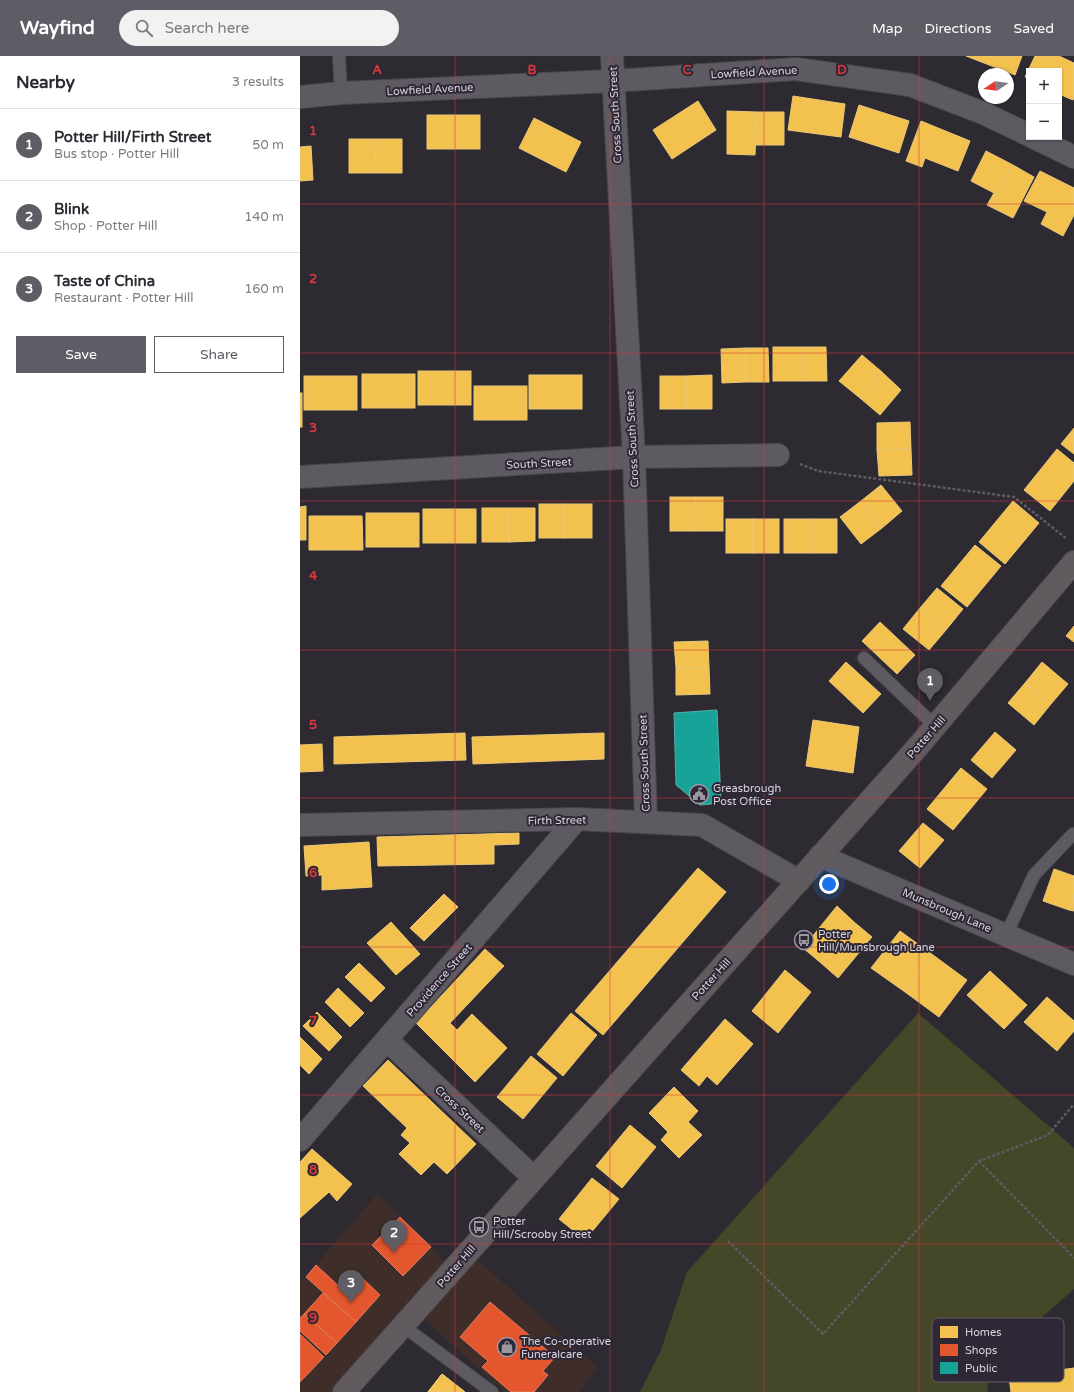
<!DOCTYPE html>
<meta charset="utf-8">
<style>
body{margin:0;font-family:"Varela Round",sans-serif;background:#f2f2f3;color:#2b2b33}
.controls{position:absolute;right:12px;top:12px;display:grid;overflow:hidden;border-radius:0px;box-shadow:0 1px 3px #0004}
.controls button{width:36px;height:36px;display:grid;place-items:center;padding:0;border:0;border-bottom:1px solid #e1e1e2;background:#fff;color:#2b2b33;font:20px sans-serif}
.compass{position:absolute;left:678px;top:12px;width:36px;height:36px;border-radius:50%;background:#fff;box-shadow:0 1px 3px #0004;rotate:257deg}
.you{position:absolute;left:529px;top:828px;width:14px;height:14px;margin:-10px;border:3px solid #fff;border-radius:50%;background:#1a73e8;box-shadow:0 0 0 6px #1a73e833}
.badge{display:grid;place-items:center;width:26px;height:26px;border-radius:50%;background:#5e5c64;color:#fff;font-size:13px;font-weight:700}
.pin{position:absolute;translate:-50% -33px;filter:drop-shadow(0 1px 2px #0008)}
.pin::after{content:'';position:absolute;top:21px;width:14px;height:12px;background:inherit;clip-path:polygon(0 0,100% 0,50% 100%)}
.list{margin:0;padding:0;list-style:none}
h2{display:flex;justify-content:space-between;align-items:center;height:52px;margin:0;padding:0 16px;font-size:17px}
h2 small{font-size:13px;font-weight:400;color:#7c7c81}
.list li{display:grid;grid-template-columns:26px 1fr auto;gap:12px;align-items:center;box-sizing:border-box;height:72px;padding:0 16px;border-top:1px solid #e1e1e2}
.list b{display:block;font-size:15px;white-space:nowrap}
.list p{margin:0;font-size:13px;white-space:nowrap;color:#7c7c81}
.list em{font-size:13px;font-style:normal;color:#7c7c81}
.actions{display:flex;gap:8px;padding:12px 16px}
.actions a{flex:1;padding:9px 0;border:1px solid #5e5c64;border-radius:0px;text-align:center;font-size:14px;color:#5e5c64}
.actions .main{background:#5e5c64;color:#fff}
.icon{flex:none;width:22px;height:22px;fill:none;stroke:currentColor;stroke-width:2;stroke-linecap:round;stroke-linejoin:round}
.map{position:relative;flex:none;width:774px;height:1336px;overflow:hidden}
header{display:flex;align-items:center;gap:24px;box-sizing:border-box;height:56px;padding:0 20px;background:#5e5c64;color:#fff}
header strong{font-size:19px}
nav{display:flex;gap:22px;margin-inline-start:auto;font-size:14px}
.search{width:280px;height:36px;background:#f2f2f3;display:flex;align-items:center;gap:10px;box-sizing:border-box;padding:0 14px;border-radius:22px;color:#7c7c81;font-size:15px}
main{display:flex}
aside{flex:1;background:#fff}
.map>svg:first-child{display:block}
.commercial{fill:#3e2d28}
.green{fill:#444728}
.homes{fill:#f2c14e;stroke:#eac779}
.shops{fill:#e4572e;stroke:#e07c62}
.public{fill:#17a398;stroke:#51b2ad}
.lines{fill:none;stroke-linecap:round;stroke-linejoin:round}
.lane-casing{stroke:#49464d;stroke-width:14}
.street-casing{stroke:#49464d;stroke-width:24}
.secondary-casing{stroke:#49464d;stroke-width:24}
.path{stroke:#5e5c61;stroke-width:2.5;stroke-dasharray:3 2;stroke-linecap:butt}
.lane{stroke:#5e5a62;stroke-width:12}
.street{stroke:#5e5a62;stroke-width:22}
.secondary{stroke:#615b60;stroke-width:22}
.grid{fill:none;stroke:#d6393a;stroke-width:1;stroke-opacity:0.55}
.labels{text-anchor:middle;stroke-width:4;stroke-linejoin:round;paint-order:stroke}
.street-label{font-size:11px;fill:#d8d4dd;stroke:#2e2735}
.poi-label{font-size:11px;fill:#d8d4dd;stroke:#2e2735;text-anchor:start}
.key{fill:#2e2735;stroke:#615b67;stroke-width:1}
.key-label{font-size:11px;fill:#d8d4dd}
.grid-label{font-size:13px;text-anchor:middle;font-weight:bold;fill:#d6393a;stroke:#2e2735;stroke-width:4;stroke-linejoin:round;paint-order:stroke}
</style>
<header>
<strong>Wayfind</strong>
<div class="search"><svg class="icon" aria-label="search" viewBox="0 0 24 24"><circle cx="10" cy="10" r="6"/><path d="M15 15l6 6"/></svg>Search here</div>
<nav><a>Map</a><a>Directions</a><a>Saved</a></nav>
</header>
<main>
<aside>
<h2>Nearby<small>3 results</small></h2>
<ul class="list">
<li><span class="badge">1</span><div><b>Potter Hill/Firth Street</b><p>Bus stop · Potter Hill</p></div><em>50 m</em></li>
<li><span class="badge">2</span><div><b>Blink</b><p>Shop · Potter Hill</p></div><em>140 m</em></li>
<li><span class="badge">3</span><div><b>Taste of China</b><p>Restaurant · Potter Hill</p></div><em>160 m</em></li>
</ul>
<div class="actions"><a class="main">Save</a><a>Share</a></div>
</aside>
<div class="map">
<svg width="774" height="1336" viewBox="0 0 774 1336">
<rect width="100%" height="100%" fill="#2e2a32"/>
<!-- commercial -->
<polygon class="commercial" points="77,1138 131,1191 152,1214 169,1196 298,1312 279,1336 204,1336 116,1256 44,1336 0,1336 0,1224 6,1221 16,1209"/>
<!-- green -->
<polygon class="green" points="618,957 774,1092 774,1233 687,1310 688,1336 340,1336 361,1294 387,1216"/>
<!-- homes -->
<g class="homes">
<polygon points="666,0 722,0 715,19"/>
<polygon points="735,0 759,0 774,7 774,41 773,44 759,38 759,15 729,15 729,23 725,21"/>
<polygon points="493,40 545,48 541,81 488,74"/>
<polygon points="398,45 416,74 372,103 353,74"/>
<polygon points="559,49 609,65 599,97 549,81"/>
<polygon points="427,55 457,56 455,99 427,98"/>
<polygon points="457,56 484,56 484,89 456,89"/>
<rect x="127" y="59" width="53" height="34"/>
<polygon points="234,62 281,86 266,116 219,92"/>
<polygon points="621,65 670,85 658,115 625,102 622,111 606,105"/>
<polygon points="49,83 75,83 76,117 49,117"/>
<polygon points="75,83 102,83 102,117 76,117"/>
<polygon points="11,90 13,124 0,125 0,91"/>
<polygon points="686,95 713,109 691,151 687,149 694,137 671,125"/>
<polygon points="713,109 734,121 713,162 691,151"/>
<polygon points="740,115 774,132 774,159 763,180 741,168 747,156 724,145"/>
<rect x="473" y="291" width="27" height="34"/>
<polygon points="500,291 526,291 527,325 500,325"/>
<polygon points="445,292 468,292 469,326 445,326"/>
<polygon points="445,292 445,326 422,327 421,293"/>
<polygon points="562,299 582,316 560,342 539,325"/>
<rect x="118" y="315" width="53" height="34"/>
<polygon points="582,316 601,334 580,359 560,342"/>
<rect x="62" y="318" width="53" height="34"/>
<rect x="229" y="319" width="53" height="34"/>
<polygon points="412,319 412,353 386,353 386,320"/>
<rect x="4" y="320" width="53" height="34"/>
<rect x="360" y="320" width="26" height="33"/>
<rect x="174" y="330" width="53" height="34"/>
<rect x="0" y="337" width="2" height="34"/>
<polygon points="610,366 611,393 577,394 577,367"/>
<polygon points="774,372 774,398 761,388"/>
<polygon points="611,393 612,419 579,420 577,394"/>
<polygon points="757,393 774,407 774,425 750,455 724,434"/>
<polygon points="581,429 602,455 582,472 561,445"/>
<rect x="370" y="441" width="26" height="34"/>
<rect x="396" y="441" width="27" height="34"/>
<polygon points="561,445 582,472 561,488 540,461"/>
<polygon points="713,445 739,467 705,508 679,486"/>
<rect x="239" y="448" width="26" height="34"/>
<rect x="265" y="448" width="27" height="34"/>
<polygon points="6,450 6,484 0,484 0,451"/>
<rect x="182" y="452" width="27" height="34"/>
<polygon points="209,452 235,452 235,485 209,486"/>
<rect x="123" y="453" width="53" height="34"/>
<rect x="66" y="457" width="53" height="34"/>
<polygon points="9,460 62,460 63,494 9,494"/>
<rect x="426" y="463" width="27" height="34"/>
<rect x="453" y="463" width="26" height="34"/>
<rect x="484" y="463" width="27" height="34"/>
<rect x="511" y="463" width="26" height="34"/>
<polygon points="675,489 701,510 667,551 641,530"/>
<polygon points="637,532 663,553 646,574 620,552"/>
<polygon points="620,552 646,574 629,594 603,573"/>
<polygon points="580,566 615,599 597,618 562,585"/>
<polygon points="774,570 774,586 766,580"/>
<polygon points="408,585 409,611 376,612 374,586"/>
<polygon points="546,606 581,638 563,657 529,625"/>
<polygon points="742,606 768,628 751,648 725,627"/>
<polygon points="409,611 410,638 376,639 376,612"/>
<polygon points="725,627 751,648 734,669 708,647"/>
<polygon points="513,664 559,671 553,717 506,710"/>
<polygon points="695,676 716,694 692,722 671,704"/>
<polygon points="165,677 166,704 34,708 34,681"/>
<polygon points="304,677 304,703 173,708 172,681"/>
<polygon points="22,688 23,715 0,716 0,689"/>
<polygon points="661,712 687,733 653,774 627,753"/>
<polygon points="623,767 644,784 620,812 599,795"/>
<polygon points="219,777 219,788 194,789 194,808 78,810 77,781"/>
<polygon points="69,786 72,831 22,834 22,819 6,820 4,790"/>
<polygon points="398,812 426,836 303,979 275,955"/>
<polygon points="754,813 774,820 774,838 769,854 743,845"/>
<polygon points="144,838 158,851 124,885 110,872"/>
<polygon points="774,838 774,855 769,854"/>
<polygon points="537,850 554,866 521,907 503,892"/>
<polygon points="91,866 120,898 96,919 67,887"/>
<polygon points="554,866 572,881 538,922 521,907"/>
<polygon points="600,875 633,899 605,936 571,912"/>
<polygon points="185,893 204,910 150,967 157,974 172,958 207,992 175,1026 116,967"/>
<polygon points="633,899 667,924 639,961 605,936"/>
<polygon points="59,907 85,932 71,946 45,921"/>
<polygon points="485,914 511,936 478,977 452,955"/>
<polygon points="690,915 727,949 704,973 667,939"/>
<polygon points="38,932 64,957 50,971 25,946"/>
<polygon points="747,941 774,965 774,975 757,995 724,966"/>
<polygon points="17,956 42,981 29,995 3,970"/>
<polygon points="271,957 297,979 263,1020 237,998"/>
<polygon points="425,963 453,988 417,1029 407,1020 399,1030 381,1014"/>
<polygon points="0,981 22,1003 9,1018 0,1009"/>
<polygon points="231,1000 257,1022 223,1063 197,1041"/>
<polygon points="88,1004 176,1088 147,1118 134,1106 121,1119 99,1098 110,1087 101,1079 107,1072 63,1030"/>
<polygon points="374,1031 398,1055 388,1066 402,1079 379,1102 361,1084 368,1076 349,1057"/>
<polygon points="330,1069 356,1091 322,1132 296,1110"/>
<polygon points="12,1093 52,1128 37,1145 29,1136 0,1162 0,1106"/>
<polygon points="292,1122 319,1143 285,1184 259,1163"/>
<polygon points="774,1312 774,1336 711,1336 709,1321"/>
<polygon points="142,1318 165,1336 128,1336"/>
<polygon points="142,1318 165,1336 128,1336"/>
</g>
<!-- shops -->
<g class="shops">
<polygon points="100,1161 131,1191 103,1220 72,1189"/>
<polygon points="16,1209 41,1232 56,1216 80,1239 56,1266 6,1221"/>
<polygon points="23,1237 56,1266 37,1287 4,1258"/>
<polygon points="190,1246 255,1301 243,1315 248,1319 234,1336 211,1336 182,1311 188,1305 160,1281"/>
<polygon points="4,1258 37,1287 26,1299 0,1275 0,1262"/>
<polygon points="0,1278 24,1301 0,1326"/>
</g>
<!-- public -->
<polygon class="public" points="417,654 421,747 400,749 376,729 374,657"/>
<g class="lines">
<defs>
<g id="lane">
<polyline points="39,0 41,37"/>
<polyline points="564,602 635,670"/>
<polyline points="706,879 734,819 773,778"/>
<polyline points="103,1270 192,1336"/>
</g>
<g id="street">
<polyline points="312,0 334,401 346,766"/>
<polyline points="0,41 41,37 313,25 496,13 610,29 683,57 729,79"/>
<polyline points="733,81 774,101"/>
<polyline points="0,421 334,401 478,399"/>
<polyline points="0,769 277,763 402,769 499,825"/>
<polyline points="520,800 774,908"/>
<polyline points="87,984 234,1122"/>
<polyline points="0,1084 277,763"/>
</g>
<polyline id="secondary" points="44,1336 615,694 774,506"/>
</defs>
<!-- lane casing -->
<use href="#lane" class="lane-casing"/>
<!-- street casing -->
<use href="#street" class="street-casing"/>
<!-- secondary casing -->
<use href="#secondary" class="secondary-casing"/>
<!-- path -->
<g class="path">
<polyline points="500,408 518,415 714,441 767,483"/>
<polyline points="679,1105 774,1202"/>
<polyline points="428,1185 523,1278 679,1105 748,1079 774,1048"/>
</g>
<!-- lane -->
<use href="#lane" class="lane"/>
<!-- street -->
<use href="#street" class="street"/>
<!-- secondary -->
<use href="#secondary" class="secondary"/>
</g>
<!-- grid -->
<path class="grid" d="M155,0V1336M310,0V1336M464,0V1336M619,0V1336M0,148H774M0,297H774M0,445H774M0,594H774M0,742H774M0,891H774M0,1039H774M0,1188H774"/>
<!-- icons -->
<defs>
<symbol id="civic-ring" viewBox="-11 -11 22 22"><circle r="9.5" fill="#2e2735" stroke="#9c98a1" stroke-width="1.5"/><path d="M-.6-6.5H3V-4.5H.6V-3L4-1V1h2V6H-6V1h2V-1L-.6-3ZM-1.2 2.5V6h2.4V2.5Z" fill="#9c98a1"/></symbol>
<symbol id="bus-ring" viewBox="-11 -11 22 22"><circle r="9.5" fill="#2e2735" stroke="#9c98a1" stroke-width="1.5"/><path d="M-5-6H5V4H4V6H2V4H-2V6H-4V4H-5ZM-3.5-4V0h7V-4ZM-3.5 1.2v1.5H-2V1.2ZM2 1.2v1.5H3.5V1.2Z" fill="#9c98a1"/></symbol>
<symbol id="shop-ring" viewBox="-11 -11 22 22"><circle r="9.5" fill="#2e2735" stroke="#9c98a1" stroke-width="1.5"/><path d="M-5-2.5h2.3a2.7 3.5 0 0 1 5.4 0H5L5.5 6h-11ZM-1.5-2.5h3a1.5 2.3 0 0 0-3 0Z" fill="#9c98a1"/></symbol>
</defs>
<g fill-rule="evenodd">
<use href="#civic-ring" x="388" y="727" width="22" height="22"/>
<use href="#bus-ring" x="493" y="873" width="22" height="22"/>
<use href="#bus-ring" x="168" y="1160" width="22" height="22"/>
<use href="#shop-ring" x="196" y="1280" width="22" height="22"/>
</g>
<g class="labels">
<!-- street labels -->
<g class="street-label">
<text transform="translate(454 16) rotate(-3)" y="4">Lowfield Avenue</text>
<text transform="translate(130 33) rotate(-3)" y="4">Lowfield Avenue</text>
<text transform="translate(315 59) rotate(-93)" y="4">Cross South Street</text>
<text transform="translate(332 383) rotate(-93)" y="4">Cross South Street</text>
<text transform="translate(239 407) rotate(-3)" y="4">South Street</text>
<text transform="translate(626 681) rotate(-49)" y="4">Potter Hill</text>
<text transform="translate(344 707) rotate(-92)" y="4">Cross South Street</text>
<text transform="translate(257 764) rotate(-1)" y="4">Firth Street</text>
<text transform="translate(647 854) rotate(23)" y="4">Munsbrough Lane</text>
<text transform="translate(411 923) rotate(-48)" y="4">Potter Hill</text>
<text transform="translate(139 924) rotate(-49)" y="4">Providence Street</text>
<text transform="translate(160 1053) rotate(43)" y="4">Cross Street</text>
<text transform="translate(156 1210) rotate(-49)" y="4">Potter Hill</text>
</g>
<!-- poi labels -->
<g class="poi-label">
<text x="413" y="736">Greasbrough<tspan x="413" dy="13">Post Office</tspan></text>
<text x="518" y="882">Potter<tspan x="518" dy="13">Hill/Munsbrough Lane</tspan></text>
<text x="193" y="1169">Potter<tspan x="193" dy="13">Hill/Scrooby Street</tspan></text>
<text x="221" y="1289">The Co-operative<tspan x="221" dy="13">Funeralcare</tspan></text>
</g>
</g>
<!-- legend -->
<rect x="632" y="1262" width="132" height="64" rx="6" class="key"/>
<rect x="640" y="1270" width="18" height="12" fill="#f2c14e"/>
<rect x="640" y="1288" width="18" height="12" fill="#e4572e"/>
<rect x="640" y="1306" width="18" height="12" fill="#17a398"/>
<g class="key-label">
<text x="665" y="1280">Homes</text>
<text x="665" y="1298">Shops</text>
<text x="665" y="1316">Public</text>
</g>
<g class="grid-label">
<text x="77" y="18">A</text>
<text x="232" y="18">B</text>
<text x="387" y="18">C</text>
<text x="542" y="18">D</text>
<text x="13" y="79">1</text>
<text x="13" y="227">2</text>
<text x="13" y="376">3</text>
<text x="13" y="524">4</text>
<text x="13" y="673">5</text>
<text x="13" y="821">6</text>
<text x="13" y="969">7</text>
<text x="13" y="1118">8</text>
<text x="13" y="1266">9</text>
</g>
</svg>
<div class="controls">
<button>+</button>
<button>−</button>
</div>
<svg class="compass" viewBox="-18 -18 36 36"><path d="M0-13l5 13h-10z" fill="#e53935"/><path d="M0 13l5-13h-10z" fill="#7c7c81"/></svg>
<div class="you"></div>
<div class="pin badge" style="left:630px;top:645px">1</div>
<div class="pin badge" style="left:94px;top:1197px">2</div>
<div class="pin badge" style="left:51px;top:1247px">3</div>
</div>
</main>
